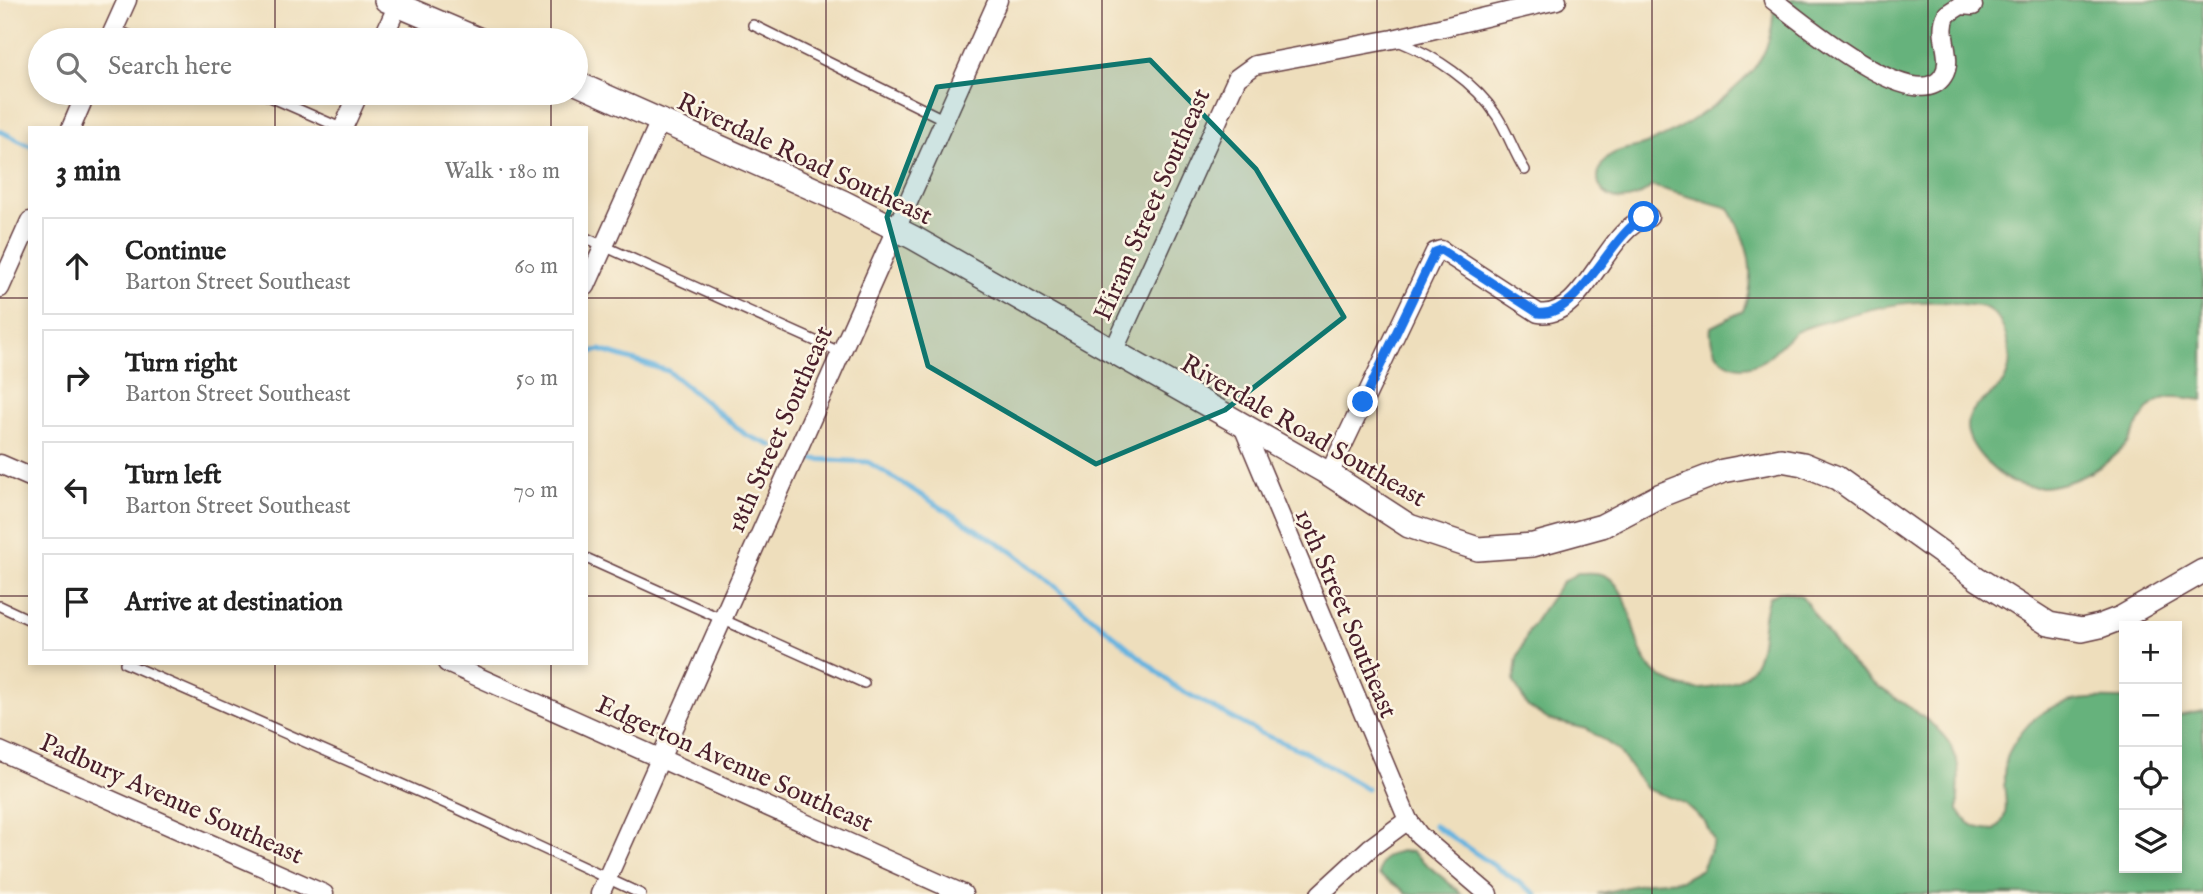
<!DOCTYPE html>
<meta charset="utf-8">
<style>
body{margin:0;font-family:"IM FELL English",serif;background:#f2f2f2;color:#222}
.controls{position:absolute;right:21px;bottom:21px;display:grid;overflow:hidden;border-radius:0px;box-shadow:0 4px 10px #0003}
.controls button{width:63px;height:63px;display:grid;place-items:center;padding:0;border:0;border-bottom:2px solid #e0e0e0;background:#fff;color:#222;font:35px sans-serif}
.stop{position:absolute;width:21px;height:21px;margin:-16px;border:5px solid #1a73e8;border-radius:50%;background:#fff}
.stop.end{background:#1a73e8;border-color:#fff;box-shadow:0 2px 7px #0008}
.list{margin:0;padding:0;list-style:none}
h2{display:flex;justify-content:space-between;align-items:center;height:91px;margin:0;padding:0 28px;font-size:30px}
h2 small{font-size:23px;font-weight:400;color:#767676}
.list li{display:grid;grid-template-columns:46px 1fr auto;gap:21px;align-items:center;box-sizing:border-box;height:98px;margin:0 14px 14px;padding:0 14px;border:2px solid #e0e0e0;border-radius:0px}
.list b{display:block;font-size:26px;white-space:nowrap}
.list p{margin:0;font-size:23px;white-space:nowrap;color:#767676}
.list em{font-size:23px;font-style:normal;color:#767676}
.icon{flex:none;width:38px;height:38px;fill:none;stroke:currentColor;stroke-width:2;stroke-linecap:round;stroke-linejoin:round}
.map{position:relative;flex:none;width:2203px;height:894px;overflow:hidden}
.search{position:absolute;background:#fff;box-shadow:0 4px 10px #0003;left:28px;top:28px;width:560px;height:77px;display:flex;align-items:center;gap:18px;box-sizing:border-box;padding:0 24px;border-radius:38px;color:#767676;font-size:26px}
.panel{position:absolute;background:#fff;box-shadow:0 4px 10px #0003;left:28px;top:126px;width:560px;height:539px;border-radius:0px}
.map>svg:first-child{display:block}
.forest{fill:#66b27b;stroke:#586853;stroke-width:2}
.lines{fill:none;stroke-linecap:round;stroke-linejoin:round}
.stream{stroke:#66b3df;stroke-width:5}
.service-casing{stroke:#633c41;stroke-width:12}
.minor-casing{stroke:#633c41;stroke-width:21}
.tertiary-casing{stroke:#633c41;stroke-width:26}
.service{stroke:#fff;stroke-width:9}
.minor{stroke:#fff;stroke-width:18}
.tertiary{stroke:#fff;stroke-width:23}
.route{stroke:#1a73e8;stroke-width:9}
.marked{fill:#0f766e;fill-opacity:0.2;stroke:#0f766e;stroke-width:5;stroke-linejoin:round}
.grid{fill:none;stroke:#4a1f2b;stroke-width:2;stroke-opacity:0.55}
.labels{text-anchor:middle;stroke-width:5;stroke-linejoin:round;paint-order:stroke}
.street-label{font-size:26px;fill:#4a1f2b;stroke:#fcf5e5}
</style>
<div class="map">
<svg width="2203" height="894" viewBox="0 0 2203 894">
<rect width="100%" height="100%" fill="#fcf5e5"/>
<filter id="ink" filterUnits="userSpaceOnUse"><feTurbulence type="fractalNoise" baseFrequency=".0143" numOctaves="2"/><feDisplacementMap in="SourceGraphic" scale="14" xChannelSelector="R" yChannelSelector="G"/><feConvolveMatrix kernelMatrix="1 2 1 2 8 2 1 2 1" color-interpolation-filters="sRGB"/></filter>
<filter id="wash" filterUnits="userSpaceOnUse"><feTurbulence type="fractalNoise" baseFrequency=".00686" numOctaves="4" result="noise"/><feDisplacementMap in="SourceGraphic" scale="28" xChannelSelector="R" yChannelSelector="G"/><feGaussianBlur stdDeviation="1.57" result="paint"/><feColorMatrix in="noise" values="0 0 0 0 0 0 0 0 0 0 0 0 0 0 0 0 0 1.4 0 .05"/><feComposite in="paint" operator="in"/></filter>
<g filter="url(#wash)">
<rect width="100%" height="100%" fill="#eedebc"/>
<!-- forest -->
<g class="forest">
<path d="M1774,0H2203V400C2192,399 2177,395 2166,398C2143,404 2139,429 2126,445C2100,473 2050,498 2012,482C1995,474 1966,445 1967,425C1969,402 1999,396 2006,377C2012,363 2010,349 2006,336C2003,326 1998,316 1989,310C1983,305 1971,306 1963,304C1919,298 1881,305 1839,318C1825,322 1811,325 1798,331C1784,339 1775,354 1762,361C1734,378 1707,356 1711,327L1743,311C1758,270 1748,244 1729,208L1652,186C1620,216 1585,190 1603,163C1613,148 1630,150 1646,144C1683,130 1751,86 1766,48C1772,32 1774,16 1774,0Z"/>
<path d="M1578,573C1591,573 1604,571 1613,581C1641,611 1626,660 1668,681C1680,687 1695,691 1709,688C1724,686 1741,682 1751,669C1767,647 1759,620 1769,597L1782,591L1802,596C1820,623 1838,651 1861,673C1886,696 1937,718 1952,748C1963,770 1957,788 1958,810C1968,826 1977,829 1995,830C2013,814 2003,796 2004,775C2005,757 2011,746 2022,732C2049,697 2084,698 2124,699V868H2177V716L2203,711V894H1597L1650,882L1682,880L1702,869L1714,841L1705,822L1684,803L1646,789L1618,750L1587,729L1549,720L1527,706L1514,682L1517,658L1529,630L1562,582Z"/>
<path d="M1401,851L1412,852L1462,894H1406C1400,884 1388,883 1379,875C1379,859 1387,855 1401,851Z"/>
</g>
<g class="lines">
<!-- stream -->
<g class="stream">
<polyline points="0,131 30,146"/>
<polyline points="586,353 600,350 668,371 746,435 773,446"/>
<polyline points="811,459 868,462 1016,554 1177,688 1260,733 1303,751 1367,789"/>
<polyline points="1434,825 1536,894"/>
</g>
</g>
</g>
<g filter="url(#ink)">
<g class="lines">
<defs>
<g id="service">
<polyline points="753,25 945,120"/>
<polyline points="114,29 141,40"/>
<path d="M1398,41C1435,56 1475,82 1497,116C1508,133 1514,153 1525,170"/>
<polyline points="261,93 341,128"/>
<polyline points="586,238 842,353"/>
<polyline points="586,558 864,683"/>
<polyline points="0,606 30,620"/>
<polyline points="125,663 458,809 641,894"/>
</g>
<g id="minor">
<path d="M1773,0C1799,20 1916,119 1943,76C1955,58 1936,34 1947,14L1961,5L1973,6"/>
<polyline points="109,40 127,0"/>
<polyline points="382,40 400,0"/>
<polyline points="71,128 86,93"/>
<polyline points="343,128 359,93"/>
<polyline points="586,286 660,121"/>
<polyline points="0,288 30,221"/>
<polyline points="1113,352 1237,78 1255,65 1393,39 1557,0"/>
<polyline points="1242,424 1408,820 1419,835 1488,894"/>
<polyline points="0,464 30,477"/>
<path d="M1329,474L1435,252L1441,250L1538,313C1585,321 1606,226 1649,217"/>
<polyline points="447,663 963,894"/>
<polyline points="0,751 324,894"/>
<polyline points="600,894 998,0"/>
<polyline points="1320,894 1370,848 1408,820"/>
</g>
<g id="tertiary">
<polyline points="386,0 480,40"/>
<polyline points="576,83 843,202 914,238 1329,474 1409,526 1478,549 1533,545 1602,526 1661,495 1723,471 1781,460 1803,464 1837,478 1978,579 2049,624 2082,630 2100,626 2121,618 2203,571"/>
</g>
</defs>
<!-- service casing -->
<use href="#service" class="service-casing"/>
<!-- minor casing -->
<use href="#minor" class="minor-casing"/>
<!-- tertiary casing -->
<use href="#tertiary" class="tertiary-casing"/>
<!-- service -->
<use href="#service" class="service"/>
<!-- minor -->
<use href="#minor" class="minor"/>
<!-- tertiary -->
<use href="#tertiary" class="tertiary"/>
</g>
</g>
<g class="lines" filter="url(#ink)">
<!-- route -->
<path class="route" d="M1363,402L1435,252L1441,250L1538,313C1578,319 1609,236 1644,217"/>
</g>
<!-- marked area -->
<path class="marked" d="M1150,60L1256,169L1344,317L1225,410L1096,464L928,366L887,217L937,87Z"/>
<!-- grid -->
<path class="grid" d="M275,0V40M551,0V40M826,0V894M1102,0V894M1377,0V894M1652,0V894M1928,0V894M275,93V128M551,93V128M0,298H30M586,298H2203M0,596H30M586,596H2203M275,663V894M551,663V894"/>
<g class="labels">
<!-- street labels -->
<g class="street-label">
<text transform="translate(805 158) rotate(25)" y="9">Riverdale Road Southeast</text>
<text transform="translate(1151 204) rotate(-66)" y="9">Hiram Street Southeast</text>
<text transform="translate(779 429) rotate(-66)" y="9">18th Street Southeast</text>
<text transform="translate(1304 430) rotate(30)" y="9">Riverdale Road Southeast</text>
<text transform="translate(1347 613) rotate(67)" y="9">19th Street Southeast</text>
<text transform="translate(735 763) rotate(24)" y="9">Edgerton Avenue Southeast</text>
<text transform="translate(172 798) rotate(24)" y="9">Padbury Avenue Southeast</text>
</g>
</g>
</svg>
<div class="controls">
<button>+</button>
<button>−</button>
<button><svg class="icon" aria-label="locate" viewBox="0 0 24 24"><circle cx="12" cy="12" r="6"/><path d="M12 2v4M12 18v4M2 12h4M18 12h4"/></svg></button>
<button><svg class="icon" aria-label="layers" viewBox="0 0 24 24"><path d="M12 4l9 5-9 5-9-5zM3 14l9 5 9-5"/></svg></button>
</div>
<div class="stop" style="left:1644px;top:217px"></div>
<div class="stop end" style="left:1363px;top:402px"></div>
<div class="search"><svg class="icon" aria-label="search" viewBox="0 0 24 24"><circle cx="10" cy="10" r="6"/><path d="M15 15l6 6"/></svg>Search here</div>
<section class="panel">
<h2>3 min<small>Walk · 180 m</small></h2>
<ul class="list">
<li><svg class="icon" aria-label="ahead" viewBox="0 0 24 24"><path d="M12 20V5M6 11l6-6 6 6"/></svg><div><b>Continue</b><p>Barton Street Southeast</p></div><em>60 m</em></li>
<li><svg class="icon" aria-label="right" viewBox="0 0 24 24"><path d="M7 20v-9h11M14 6l5 5-5 5"/></svg><div><b>Turn right</b><p>Barton Street Southeast</p></div><em>50 m</em></li>
<li><svg class="icon" aria-label="left" viewBox="0 0 24 24"><path d="M17 20v-9H6M10 6l-5 5 5 5"/></svg><div><b>Turn left</b><p>Barton Street Southeast</p></div><em>70 m</em></li>
<li><svg class="icon" aria-label="arrive" viewBox="0 0 24 24"><path d="M6 21V4h12l-3 4 3 4H6"/></svg><div><b>Arrive at destination</b></div></li>
</ul>
</section>
</div>
